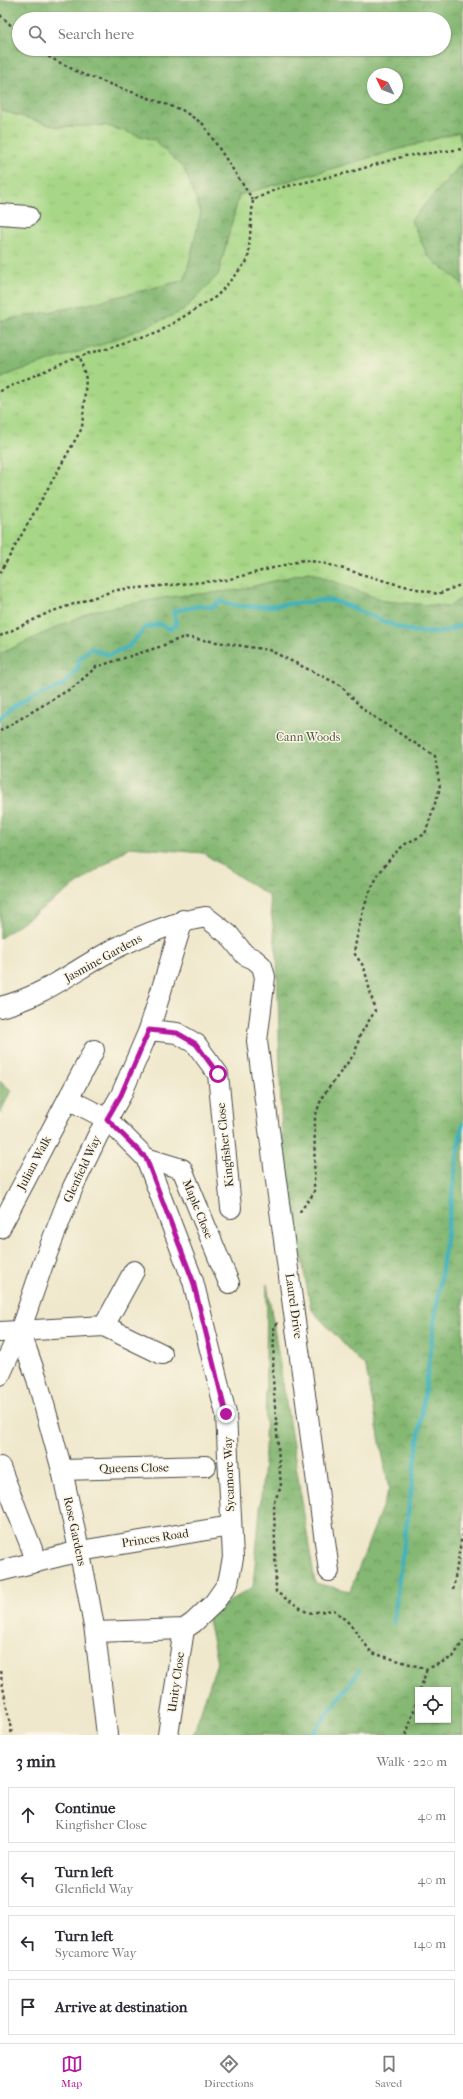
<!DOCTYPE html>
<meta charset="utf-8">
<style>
body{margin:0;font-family:"IM FELL French Canon",serif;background:#f2f2f3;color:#2b2b33}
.controls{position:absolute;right:12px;bottom:12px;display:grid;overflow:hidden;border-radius:0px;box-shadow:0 1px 3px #0004}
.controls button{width:36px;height:36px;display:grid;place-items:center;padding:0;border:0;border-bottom:1px solid #e1e1e2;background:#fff;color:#2b2b33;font:20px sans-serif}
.compass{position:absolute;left:367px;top:68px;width:36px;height:36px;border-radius:50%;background:#fff;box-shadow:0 1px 3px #0004;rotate:313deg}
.stop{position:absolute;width:12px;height:12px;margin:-9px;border:3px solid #b5179e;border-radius:50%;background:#fff}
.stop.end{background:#b5179e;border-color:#fff;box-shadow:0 1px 4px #0008}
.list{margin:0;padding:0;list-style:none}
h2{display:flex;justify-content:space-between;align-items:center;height:52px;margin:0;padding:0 16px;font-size:17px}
h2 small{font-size:13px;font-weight:400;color:#7c7c81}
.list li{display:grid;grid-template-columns:26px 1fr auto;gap:12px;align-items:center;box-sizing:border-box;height:56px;margin:0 8px 8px;padding:0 8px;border:1px solid #e1e1e2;border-radius:0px}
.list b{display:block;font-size:15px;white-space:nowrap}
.list p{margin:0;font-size:13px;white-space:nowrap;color:#7c7c81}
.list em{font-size:13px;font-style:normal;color:#7c7c81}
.icon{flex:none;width:22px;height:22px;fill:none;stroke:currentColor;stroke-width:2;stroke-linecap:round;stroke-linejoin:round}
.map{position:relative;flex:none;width:463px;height:1735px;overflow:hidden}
.search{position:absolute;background:#fff;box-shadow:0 1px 3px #0004;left:12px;right:12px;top:12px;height:44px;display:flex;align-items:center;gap:10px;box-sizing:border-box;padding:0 14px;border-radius:22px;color:#7c7c81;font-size:15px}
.sheet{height:308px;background:#fff}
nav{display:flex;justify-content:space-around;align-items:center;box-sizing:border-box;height:56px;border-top:1px solid #e1e1e2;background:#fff;font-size:11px;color:#7c7c81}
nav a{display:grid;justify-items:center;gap:2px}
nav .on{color:#b5179e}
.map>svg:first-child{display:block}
.grass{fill:url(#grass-tufts);stroke:#698158}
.forest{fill:url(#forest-crowns);stroke:#58724f;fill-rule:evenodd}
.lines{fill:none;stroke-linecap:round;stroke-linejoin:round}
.stream{stroke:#42b2bb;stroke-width:4.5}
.minor-casing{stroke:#484743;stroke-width:22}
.path{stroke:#484743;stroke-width:2.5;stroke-dasharray:3 3;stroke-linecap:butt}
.minor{stroke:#fff;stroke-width:20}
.route{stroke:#b5179e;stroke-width:5}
.labels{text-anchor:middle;stroke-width:3;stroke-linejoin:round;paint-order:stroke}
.park-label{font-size:12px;fill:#4a5642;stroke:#fcf5e5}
.street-label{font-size:12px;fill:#2b2b2b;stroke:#fcf5e5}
</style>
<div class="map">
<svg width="463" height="1735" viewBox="0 0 463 1735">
<defs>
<pattern id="grass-tufts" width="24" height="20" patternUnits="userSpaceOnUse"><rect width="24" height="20" fill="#a7d786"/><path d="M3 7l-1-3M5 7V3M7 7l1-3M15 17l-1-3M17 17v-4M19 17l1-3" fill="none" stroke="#90b974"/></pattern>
<pattern id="forest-crowns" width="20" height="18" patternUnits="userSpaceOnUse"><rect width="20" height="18" fill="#85b873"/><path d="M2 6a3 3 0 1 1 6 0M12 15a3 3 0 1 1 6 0" fill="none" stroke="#6d965f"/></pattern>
</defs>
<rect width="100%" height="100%" fill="#fcf5e5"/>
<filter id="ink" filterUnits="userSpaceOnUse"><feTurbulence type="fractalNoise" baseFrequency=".025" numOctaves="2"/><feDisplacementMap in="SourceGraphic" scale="8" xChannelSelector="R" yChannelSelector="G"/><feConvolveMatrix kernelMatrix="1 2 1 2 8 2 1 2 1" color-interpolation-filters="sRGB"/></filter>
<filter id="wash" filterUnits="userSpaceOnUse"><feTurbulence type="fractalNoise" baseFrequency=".012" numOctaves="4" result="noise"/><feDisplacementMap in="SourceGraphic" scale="16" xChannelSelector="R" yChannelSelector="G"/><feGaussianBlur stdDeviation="0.9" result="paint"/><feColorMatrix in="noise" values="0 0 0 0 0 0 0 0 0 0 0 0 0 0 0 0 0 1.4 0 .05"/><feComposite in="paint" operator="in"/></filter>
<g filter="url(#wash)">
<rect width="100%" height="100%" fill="#efe8cc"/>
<!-- grass -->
<g class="grass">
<polygon points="0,110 58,127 104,125 154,140 184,168 201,212 185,280 85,305 0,321"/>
<polygon points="459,132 463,148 463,162 411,220 428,256 463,284 463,597 449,607 384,601 309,572 239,590 92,611 0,654 0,379 218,275 239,195"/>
</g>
<!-- forest -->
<g class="forest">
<path d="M0,0H463V148L459,132L239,195L218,275L183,311L106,343L12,373L0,379V321L85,305L185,280L201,212L184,168L154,140L104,125L58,127L0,110ZM19,19H444V49H19ZM373,74H397V98H373Z"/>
<polygon points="463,162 463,284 428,256 411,220"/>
<path d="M309,572L384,601L449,607L463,597V1735H193L217,1662L207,1615L253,1587L265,1452L267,1284L315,1583L350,1591L389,1489L366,1368L311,1309L282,1150L277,956L269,896L203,853L130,847L0,938V654L92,611L169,597L239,590ZM418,1690H448V1720H418Z"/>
<polygon points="0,1081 11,1090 0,1114"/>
</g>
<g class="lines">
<!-- stream -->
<g class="stream">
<path d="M0,718L11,707L63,685L79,667L77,661L91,648L108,655L128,647L145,628L160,624L169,629L176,625L174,611L199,606L213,607L220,601C248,612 280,604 310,602C317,601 327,599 334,601C376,614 418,649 463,624"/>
<polyline points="393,1623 461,1130 463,1124"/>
<polyline points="312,1735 359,1671"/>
</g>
</g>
</g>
<g filter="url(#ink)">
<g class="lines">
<defs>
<g id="minor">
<polyline points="0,214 28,216"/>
<path d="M0,1007C43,997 76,969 114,949C144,934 173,922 206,917L229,935L245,955L254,959L262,966L265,977L257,1041L329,1571"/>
<polyline points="149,1030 177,1033 196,1044 218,1074 231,1208"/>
<polyline points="68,1099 94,1050"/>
<polyline points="146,1158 182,1169 229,1283"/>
<polyline points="0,1228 68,1099 107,1119 146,1158 193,1281 226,1414 233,1558 228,1583 214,1603 193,1623 184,1629 95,1632"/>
<polyline points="104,1326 162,1354"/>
<polyline points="20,1331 37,1379 62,1470 86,1583 95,1632 107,1735"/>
<polyline points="0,1332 104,1326 134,1271"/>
<polyline points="0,1375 20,1331 43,1264 73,1187 98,1135 121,1095 149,1030 183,920"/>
<polyline points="0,1467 37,1562"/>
<polyline points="62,1470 206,1466"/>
<polyline points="0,1571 80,1551 231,1526"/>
<polyline points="168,1735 184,1629"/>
</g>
</defs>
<!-- minor casing -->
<use href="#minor" class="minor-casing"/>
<!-- path -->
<g class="path">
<polyline points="0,15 19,33"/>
<polyline points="39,49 47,56 82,74 182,110 203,124 253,200"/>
<polyline points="0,391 71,359 157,333 217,296 248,260 253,200 279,188 347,173 405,156 463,149"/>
<polyline points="0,573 82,428 86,379 80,357"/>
<polyline points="0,636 50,612 116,590 226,580 304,560 323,563 392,583 438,594 463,584"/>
<path d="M0,731L75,686L96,667L159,647L184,637L269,650L340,685L366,712L435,756L440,788L425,834C418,838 409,841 403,846C370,874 361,912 354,953L364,967L375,1011L360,1035L355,1053L322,1097L315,1117L314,1193L298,1214"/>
<polyline points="278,1323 274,1327 273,1379 281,1487 274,1502 276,1592 308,1613 334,1610 349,1623 372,1653 427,1669 453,1657 463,1641"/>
<polyline points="453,1590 463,1529"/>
<polyline points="0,1671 12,1735"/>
<polyline points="420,1690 427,1669"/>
<polyline points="406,1735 418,1698"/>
</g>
<!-- minor -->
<use href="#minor" class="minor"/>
</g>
</g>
<g class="lines" filter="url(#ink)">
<!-- route -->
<polyline class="route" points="218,1074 196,1044 177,1033 149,1030 121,1095 107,1119 146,1158 193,1281 226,1414"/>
</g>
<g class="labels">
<!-- park labels -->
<g class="park-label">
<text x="308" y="741">Cann Woods</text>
</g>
<!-- street labels -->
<g class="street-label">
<text transform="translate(103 958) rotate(-29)" y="4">Jasmine Gardens</text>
<text transform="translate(225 1145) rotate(-96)" y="4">Kingfisher Close</text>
<text transform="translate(34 1163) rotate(-62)" y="4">Julian Walk</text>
<text transform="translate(82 1169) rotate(-65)" y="4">Glenfield Way</text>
<text transform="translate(198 1209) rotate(68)" y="4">Maple Close</text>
<text transform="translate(294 1306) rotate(82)" y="4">Laurel Drive</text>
<text transform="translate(134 1468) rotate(-1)" y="4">Queens Close</text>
<text transform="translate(229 1474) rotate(-92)" y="4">Sycamore Way</text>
<text transform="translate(75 1531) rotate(78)" y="4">Rose Gardens</text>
<text transform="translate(155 1538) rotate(-9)" y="4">Princes Road</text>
<text transform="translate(176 1682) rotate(-82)" y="4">Unity Close</text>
</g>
</g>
</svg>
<div class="controls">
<button><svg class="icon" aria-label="locate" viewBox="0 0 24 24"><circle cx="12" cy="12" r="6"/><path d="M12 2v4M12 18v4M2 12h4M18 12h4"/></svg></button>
</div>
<svg class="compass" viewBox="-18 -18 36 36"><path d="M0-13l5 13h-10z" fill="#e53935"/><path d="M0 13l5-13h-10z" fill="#7c7c81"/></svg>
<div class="stop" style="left:218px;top:1074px"></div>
<div class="stop end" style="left:226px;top:1414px"></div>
<div class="search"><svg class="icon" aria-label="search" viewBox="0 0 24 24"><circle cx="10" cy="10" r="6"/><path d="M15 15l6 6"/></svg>Search here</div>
</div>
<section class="sheet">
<h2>3 min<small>Walk · 220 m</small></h2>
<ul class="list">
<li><svg class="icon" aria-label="ahead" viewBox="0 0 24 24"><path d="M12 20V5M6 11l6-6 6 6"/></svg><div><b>Continue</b><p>Kingfisher Close</p></div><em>40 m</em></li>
<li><svg class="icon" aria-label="left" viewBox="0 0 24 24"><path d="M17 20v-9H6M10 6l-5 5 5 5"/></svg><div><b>Turn left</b><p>Glenfield Way</p></div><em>40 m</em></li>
<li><svg class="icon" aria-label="left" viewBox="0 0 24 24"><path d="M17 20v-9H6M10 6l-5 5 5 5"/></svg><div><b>Turn left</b><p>Sycamore Way</p></div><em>140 m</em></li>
<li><svg class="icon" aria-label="arrive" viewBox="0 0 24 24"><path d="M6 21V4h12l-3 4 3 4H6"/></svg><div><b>Arrive at destination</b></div></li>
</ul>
</section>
<nav>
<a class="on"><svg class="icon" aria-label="map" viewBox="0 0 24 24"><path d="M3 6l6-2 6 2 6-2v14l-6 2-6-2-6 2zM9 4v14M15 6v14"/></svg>Map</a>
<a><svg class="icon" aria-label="directions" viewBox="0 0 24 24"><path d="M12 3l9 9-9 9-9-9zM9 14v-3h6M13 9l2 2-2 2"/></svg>Directions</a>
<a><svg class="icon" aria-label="saved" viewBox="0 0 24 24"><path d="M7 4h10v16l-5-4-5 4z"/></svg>Saved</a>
</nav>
